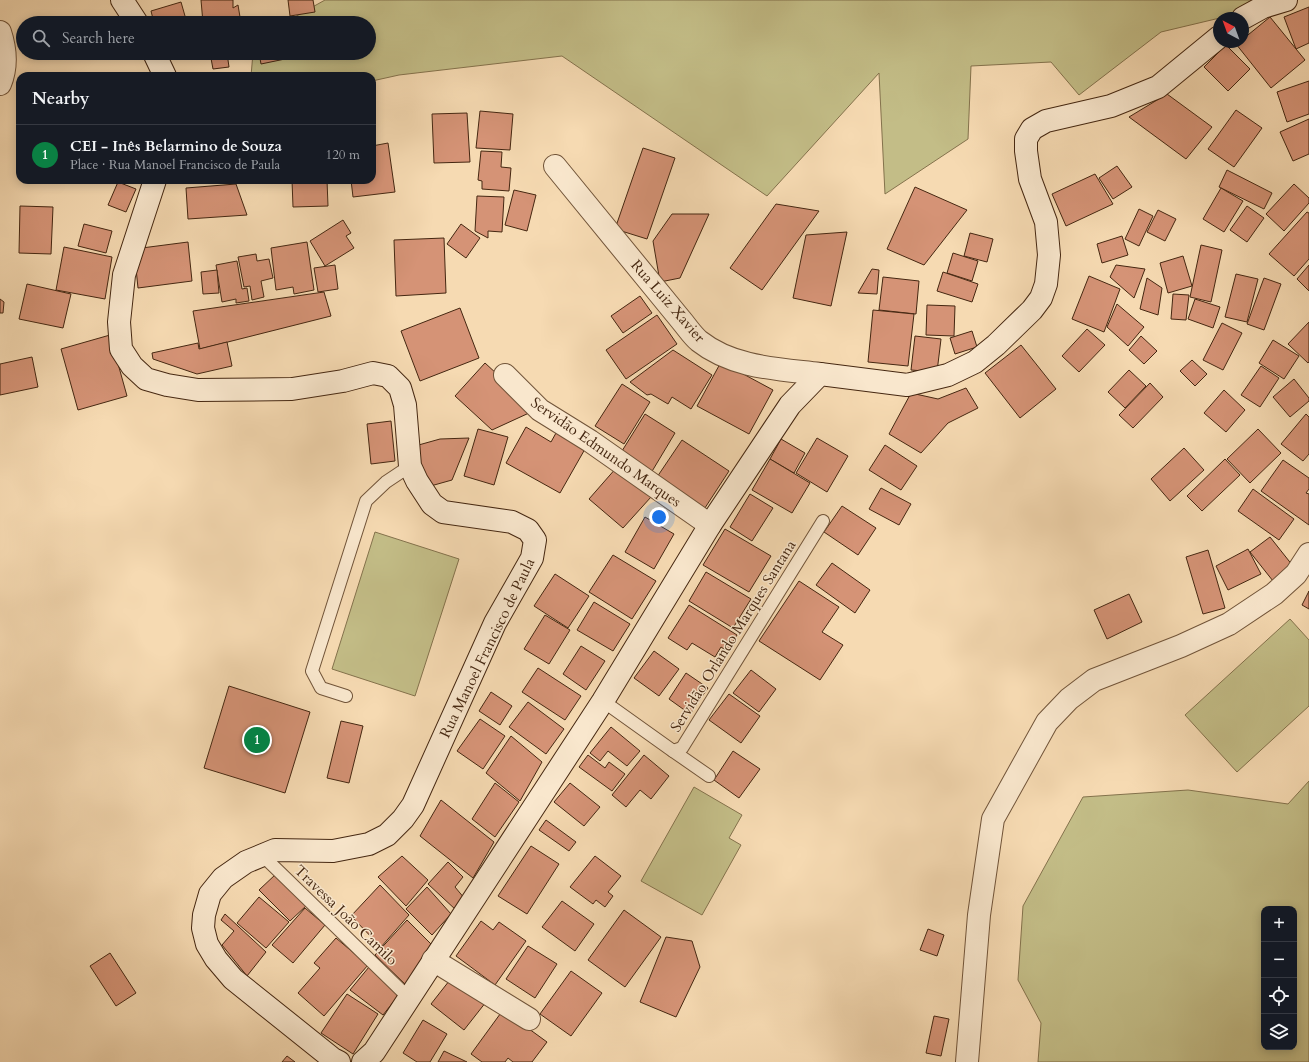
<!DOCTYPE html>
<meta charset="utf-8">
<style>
body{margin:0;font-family:Cardo,serif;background:#242831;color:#f1f3f6}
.controls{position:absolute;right:12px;bottom:12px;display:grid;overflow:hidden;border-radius:8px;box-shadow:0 2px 10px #0003}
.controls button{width:36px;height:36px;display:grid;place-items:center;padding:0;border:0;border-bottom:1px solid #363941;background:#171b24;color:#f1f3f6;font:20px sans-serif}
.compass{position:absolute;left:1213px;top:12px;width:36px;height:36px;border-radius:50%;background:#171b24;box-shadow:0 2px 10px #0003;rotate:319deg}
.you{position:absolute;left:659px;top:517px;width:14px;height:14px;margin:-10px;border:3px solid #fff;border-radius:50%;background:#1a73e8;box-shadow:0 0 0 6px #1a73e833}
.badge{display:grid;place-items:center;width:26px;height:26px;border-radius:50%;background:#0b8043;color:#fff;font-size:13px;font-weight:700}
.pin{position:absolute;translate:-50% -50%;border:2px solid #fff;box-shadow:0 1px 4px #0006}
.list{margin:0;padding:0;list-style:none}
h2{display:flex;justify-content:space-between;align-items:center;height:52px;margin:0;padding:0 16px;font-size:17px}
h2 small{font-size:13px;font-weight:400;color:#9ea1a6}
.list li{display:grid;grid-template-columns:26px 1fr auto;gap:12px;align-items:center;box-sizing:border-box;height:60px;padding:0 16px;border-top:1px solid #363941}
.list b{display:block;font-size:15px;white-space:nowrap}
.list p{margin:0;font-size:13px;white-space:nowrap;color:#9ea1a6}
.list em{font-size:13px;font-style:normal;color:#9ea1a6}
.icon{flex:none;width:22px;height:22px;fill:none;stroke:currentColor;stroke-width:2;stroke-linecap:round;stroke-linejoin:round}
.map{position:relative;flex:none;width:1309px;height:1062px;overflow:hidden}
.search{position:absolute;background:#171b24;box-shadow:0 2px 10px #0003;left:16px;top:16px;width:360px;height:44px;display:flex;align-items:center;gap:10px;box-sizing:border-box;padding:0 14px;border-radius:22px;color:#9ea1a6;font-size:15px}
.panel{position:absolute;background:#171b24;box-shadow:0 2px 10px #0003;left:16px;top:72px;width:360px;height:112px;border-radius:12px}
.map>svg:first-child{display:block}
.green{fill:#c3bd87;stroke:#84724c;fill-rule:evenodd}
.building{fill:#d59376;stroke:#452711}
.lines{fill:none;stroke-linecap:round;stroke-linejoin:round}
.lane-casing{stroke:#715439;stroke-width:14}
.street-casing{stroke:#715439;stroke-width:24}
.secondary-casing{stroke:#452711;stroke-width:24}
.lane{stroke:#f9e7cd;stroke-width:12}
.street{stroke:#f9e7cd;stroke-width:22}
.secondary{stroke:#f9e7cd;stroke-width:22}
.labels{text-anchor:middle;stroke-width:3;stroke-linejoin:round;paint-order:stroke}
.street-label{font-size:15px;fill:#452711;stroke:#f9e7cd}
</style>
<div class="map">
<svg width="1309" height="1062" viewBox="0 0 1309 1062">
<rect width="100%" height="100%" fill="#f6dab2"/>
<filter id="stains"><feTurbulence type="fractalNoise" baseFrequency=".005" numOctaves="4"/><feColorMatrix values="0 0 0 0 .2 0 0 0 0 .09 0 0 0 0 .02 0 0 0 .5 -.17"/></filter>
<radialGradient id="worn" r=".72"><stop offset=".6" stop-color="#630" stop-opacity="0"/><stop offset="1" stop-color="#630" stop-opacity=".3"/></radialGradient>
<!-- green -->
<g class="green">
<polygon points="325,0 1266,0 1245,12 1161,32 1079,95 1051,62 971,66 968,139 885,194 879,73 767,196 562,56 399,75 372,81 372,76 251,76 253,53 369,53 369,23 284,23"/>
<polygon points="375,532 459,559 415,696 332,669"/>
<polygon points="1290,619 1309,640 1309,706 1237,772 1185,715"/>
<path d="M1309,781V1062H1038L1041,1023L1018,980L1023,906L1083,797L1188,790L1288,804ZM1264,909H1294V1047H1264Z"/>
<polygon points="694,787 742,815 729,838 741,845 702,915 641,881"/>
</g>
<!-- building -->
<g class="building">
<polygon points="201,0 233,0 233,8 238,5 241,23 203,23"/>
<polygon points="288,0 313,0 315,12 290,16"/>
<polygon points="181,2 187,23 154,23 151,11"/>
<polygon points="1309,7 1309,43 1296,49 1284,17"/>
<polygon points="1270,17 1305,60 1271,88 1236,44 1239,42 1243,42 1243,39"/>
<polygon points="278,20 279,23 264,23"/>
<polygon points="1226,45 1250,69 1228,91 1204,67"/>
<polygon points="210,53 227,53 229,67 213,69"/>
<polygon points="259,53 284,53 285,59 261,64"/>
<polygon points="1309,81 1309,114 1287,122 1277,92"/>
<polygon points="1167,94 1212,127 1186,159 1129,117"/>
<polygon points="1236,110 1262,128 1234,167 1208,149"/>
<polygon points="480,111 513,114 510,150 476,148"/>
<polygon points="467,113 470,162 434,163 432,114"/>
<polygon points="1309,119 1309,154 1293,161 1280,132"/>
<polygon points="388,143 395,192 353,197 351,180 372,180 372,146"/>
<polygon points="643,148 675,158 647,239 615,229"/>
<polygon points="481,151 502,152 501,167 511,168 509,191 482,189 482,181 478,180"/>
<polygon points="1117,166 1132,187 1113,199 1099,178"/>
<polygon points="1227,170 1272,193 1264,209 1219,187"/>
<polygon points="1095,174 1113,204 1066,226 1052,194"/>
<polygon points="292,180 327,180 328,206 293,207"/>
<polygon points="118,182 136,189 126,212 108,205"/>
<polygon points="236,184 247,215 188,219 186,188"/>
<polygon points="1294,184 1309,198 1309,203 1284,231 1266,214"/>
<polygon points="915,187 967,210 924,265 887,249"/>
<polygon points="1221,188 1243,201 1224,232 1203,219"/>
<polygon points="514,190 536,195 527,231 505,225"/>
<polygon points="477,196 504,197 502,232 488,231 488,238 475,231"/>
<polygon points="776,204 819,211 762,290 730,268"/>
<polygon points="20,206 53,207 51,254 19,253"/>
<polygon points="1247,206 1264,218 1247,242 1230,230"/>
<polygon points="1139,209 1153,216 1139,246 1125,239"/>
<polygon points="1158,210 1176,219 1165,241 1147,232"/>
<polygon points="1307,212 1309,213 1309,259 1294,276 1269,254"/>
<polygon points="672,214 709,214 680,278 660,282 653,241"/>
<polygon points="343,220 351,233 346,236 354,248 325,266 310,241"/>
<polygon points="84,224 112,231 106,253 78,246"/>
<polygon points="461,224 480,238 466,258 447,244"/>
<polygon points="847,232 831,306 793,298 806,235"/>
<polygon points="970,233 993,239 987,262 964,256"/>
<polygon points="1122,236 1128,255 1102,263 1097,244"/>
<polygon points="444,238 446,293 396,296 394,240"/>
<polygon points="188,242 192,281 138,288 134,249"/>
<polygon points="307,242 314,290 294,294 293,287 276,290 271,248"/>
<polygon points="1201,245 1222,250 1211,302 1190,297"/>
<polygon points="64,247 112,257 105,299 56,290"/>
<polygon points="953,253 978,261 972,281 947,273"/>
<polygon points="256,254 257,261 269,259 273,278 261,281 264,297 252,300 250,286 244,287 238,257"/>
<polygon points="1183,256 1192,286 1168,293 1160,263"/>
<polygon points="237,261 242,289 247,288 249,301 236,303 236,299 222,302 216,265"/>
<polygon points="335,265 338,289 318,292 314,268"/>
<polygon points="1116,265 1145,269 1134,298 1110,277"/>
<polygon points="1309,265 1309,291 1297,279"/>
<polygon points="872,269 879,270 877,294 858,293"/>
<polygon points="217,270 219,293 203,294 201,272"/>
<polygon points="943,272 978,284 972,302 937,291"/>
<polygon points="1236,274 1258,279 1247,322 1225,317"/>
<polygon points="1089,276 1120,289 1104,332 1072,319"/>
<polygon points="883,277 919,281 916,314 879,310"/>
<polygon points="1147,278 1162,288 1158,315 1140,309"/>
<polygon points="1264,278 1281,284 1264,330 1247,324"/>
<polygon points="27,284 71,294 63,328 19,319"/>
<polygon points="324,292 331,316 200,349 193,311"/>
<polygon points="1173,294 1189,295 1186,320 1171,319"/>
<polygon points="640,296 652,313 623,333 611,316"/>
<polygon points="0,299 4,302 3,313 0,313"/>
<polygon points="1195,299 1220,307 1213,328 1188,319"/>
<polygon points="1117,304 1144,327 1128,346 1107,327"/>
<polygon points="927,305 955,306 954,336 926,335"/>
<polygon points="460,308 479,358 420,381 401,331"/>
<polygon points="873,310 914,314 908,366 868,362"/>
<polygon points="657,315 677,344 626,379 606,350"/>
<polygon points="1309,322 1309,362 1308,363 1288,344"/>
<polygon points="1222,323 1242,333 1223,370 1203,360"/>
<polygon points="1087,329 1105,345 1079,372 1062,356"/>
<polygon points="972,331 977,347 955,354 950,338"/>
<polygon points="110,335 127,396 78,410 61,349"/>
<polygon points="915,336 941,339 937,372 911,370"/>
<polygon points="1141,336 1157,351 1144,364 1129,350"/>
<polygon points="1273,340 1299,356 1284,379 1259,363"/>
<polygon points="227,342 232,366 197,374 153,359 152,353 198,343 199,349"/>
<polygon points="1021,345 1056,389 1020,418 985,373"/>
<polygon points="673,350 712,375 691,409 672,397 668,404 651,394 647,395 630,382"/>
<polygon points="32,357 38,387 0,395 0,364"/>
<polygon points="1192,360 1207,374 1195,386 1180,371"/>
<polygon points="721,362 773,390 749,434 697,406"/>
<polygon points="485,363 522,397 529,413 492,430 455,396"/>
<polygon points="1261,366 1279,378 1260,407 1241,395"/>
<polygon points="1129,370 1146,386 1125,408 1108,392"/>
<polygon points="1294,379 1309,398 1309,401 1290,417 1273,397"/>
<polygon points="1150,383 1163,397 1133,428 1119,415"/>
<polygon points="622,384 650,402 624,444 595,426"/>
<polygon points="966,388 978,408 948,423 921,453 889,434 911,393 938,399"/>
<polygon points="1224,390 1245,410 1226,432 1204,413"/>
<polygon points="645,414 675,433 648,478 617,459"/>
<polygon points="1306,414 1309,417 1309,454 1303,461 1281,444"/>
<polygon points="391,421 395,461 371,464 367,424"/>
<polygon points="526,427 551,442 556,433 585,449 560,493 506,463"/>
<polygon points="478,429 508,437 494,485 464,476"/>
<polygon points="1258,429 1281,453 1250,483 1227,459"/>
<polygon points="469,438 452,480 427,487 415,446 440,439"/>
<polygon points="817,438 848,456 827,492 796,473"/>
<polygon points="781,439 805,453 794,473 770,459"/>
<polygon points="682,440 729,471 701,514 653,483"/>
<polygon points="885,445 917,466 901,490 869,470"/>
<polygon points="1184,448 1204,470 1170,501 1151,479"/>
<polygon points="770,459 810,483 792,513 752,490"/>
<polygon points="1225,459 1240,475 1202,511 1187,496"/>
<polygon points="1283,460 1309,478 1309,489 1306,493 1309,494 1309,525 1261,491"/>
<polygon points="617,467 651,497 623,528 589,499"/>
<polygon points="881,488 911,504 899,525 869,509"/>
<polygon points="1253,489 1294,519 1279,540 1238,511"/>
<polygon points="750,494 773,508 752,541 730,527"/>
<polygon points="842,506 876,528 858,555 824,532"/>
<polygon points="645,517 674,534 654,569 625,552"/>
<polygon points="725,529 771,556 749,592 703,565"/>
<polygon points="1270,537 1293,566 1273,581 1250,552"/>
<polygon points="1248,549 1261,574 1228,590 1216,566"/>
<polygon points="1208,550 1225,608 1203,614 1186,557"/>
<polygon points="613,555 656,581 632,619 589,592"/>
<polygon points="832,563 870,590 855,613 816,585"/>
<polygon points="706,572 751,599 733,628 689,601"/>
<polygon points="555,574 589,596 568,628 534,606"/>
<polygon points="799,581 839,607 822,632 843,645 820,680 759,641"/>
<polygon points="1309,591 1309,609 1302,605"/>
<polygon points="1129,594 1142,622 1107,639 1094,610"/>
<polygon points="594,602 630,624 613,651 577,630"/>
<polygon points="689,605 737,635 727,651 721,647 715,657 692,643 687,650 668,638"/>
<polygon points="545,615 570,630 549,664 524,649"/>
<polygon points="581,646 605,661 586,690 563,674"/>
<polygon points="654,651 679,669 659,696 634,678"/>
<polygon points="538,668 581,696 565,720 522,692"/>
<polygon points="751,670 776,689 759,712 733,693"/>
<polygon points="686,673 708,688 690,714 669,699"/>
<polygon points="229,686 310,712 285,793 204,768"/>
<polygon points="491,692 512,706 500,725 479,711"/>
<polygon points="729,694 760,716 741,743 709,720"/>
<polygon points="528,702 564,729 546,754 509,727"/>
<polygon points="480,719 505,736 483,769 457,751"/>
<polygon points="341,721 363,726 349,783 327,778"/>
<polygon points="611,727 640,751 627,766 608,751 600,761 590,753"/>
<polygon points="511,736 542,762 520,801 486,773"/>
<polygon points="733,751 760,769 739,798 714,780"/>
<polygon points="588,755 605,768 609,762 625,774 612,791 579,767"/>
<polygon points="644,755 669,776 651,799 640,790 626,807 612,795"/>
<polygon points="495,783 519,802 495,837 472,819"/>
<polygon points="570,783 600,807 584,826 554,802"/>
<polygon points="441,800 494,842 473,878 420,836"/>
<polygon points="546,820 576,842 569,851 539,830"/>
<polygon points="531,846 559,864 527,914 498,896"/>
<polygon points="402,856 428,880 406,906 378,877"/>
<polygon points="595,856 621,876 608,892 613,896 605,907 596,900 593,904 570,887"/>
<polygon points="448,862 463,877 455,887 465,899 456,910 428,884"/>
<polygon points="276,874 307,905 290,921 259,890"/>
<polygon points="380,885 409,915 381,947 351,916"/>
<polygon points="427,887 451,914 432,935 406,909"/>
<polygon points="259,897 289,922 266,948 237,923"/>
<polygon points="562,901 594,924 575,951 542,927"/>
<polygon points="305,908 325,925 293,963 272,945"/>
<polygon points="624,910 661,937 625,987 588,960"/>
<polygon points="225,914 266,952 247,976 222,945 234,931 221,920"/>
<polygon points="407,920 431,944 406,985 375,955"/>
<polygon points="481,921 493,930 499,922 526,941 495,985 456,956"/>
<polygon points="928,929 944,935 937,956 920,950"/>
<polygon points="666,937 692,941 700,967 676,1017 640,1002"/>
<polygon points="336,938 368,965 324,1016 298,993 320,968 314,963"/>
<polygon points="528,946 557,964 535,998 506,979"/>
<polygon points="110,953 136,993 116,1006 90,966"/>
<polygon points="369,967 398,996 383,1015 350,990"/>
<polygon points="571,971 602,993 571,1036 540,1014"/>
<polygon points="453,976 486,1002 464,1030 431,1004"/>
<polygon points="347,994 378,1014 353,1054 321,1033"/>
<polygon points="503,1010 547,1042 532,1062 513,1062 508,1058 505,1062 482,1062 471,1054"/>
<polygon points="934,1016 949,1019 941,1056 926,1053"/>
<polygon points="423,1020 447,1034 430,1062 417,1062 403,1053"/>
<polygon points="444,1051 467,1062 438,1062"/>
<polygon points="287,1056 295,1062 282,1062"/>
</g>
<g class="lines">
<defs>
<g id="lane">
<polyline points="346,696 321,688 312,671 366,501 386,482 410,466"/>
<polyline points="603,701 673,751 682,748 823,521"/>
<polyline points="673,751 709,776"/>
<polyline points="262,855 409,998"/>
</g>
<g id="street">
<path d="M0,32C6,50 7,67 0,84"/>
<path d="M555,166L681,320C687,327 692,335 699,341C733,368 779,369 820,374"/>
<polyline points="505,375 540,410 590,441 710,525"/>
<polyline points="433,960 529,1019"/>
<polyline points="967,1062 979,915 993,819 1047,722 1069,699 1094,680 1181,646 1229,624 1274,594 1296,574 1309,554"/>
</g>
<g id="secondary">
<polyline points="122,0 137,23"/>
<polyline points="1243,18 1263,7 1286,0"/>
<polyline points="154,53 165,76"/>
<polyline points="155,180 124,275 119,322 121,349 132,366 146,379 167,385 198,390 292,389 343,381 373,373 388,376 400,388 405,405 410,466 417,481 432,504 443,512 512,522 528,530 535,540 532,558 495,623 413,805 403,819 387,835 369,844 333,851 275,850 246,862 223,878 210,894 204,915 203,928 207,944 216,959 233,979 333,1059 339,1062"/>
<polyline points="363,1062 374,1052 603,701 710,525 790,405 820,374 907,385 948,375 975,362 996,345 1032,310 1041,298 1046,284 1049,255 1046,222 1030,179 1026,151 1026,139 1032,129 1046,121 1111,106 1158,87 1219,37"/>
</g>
</defs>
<!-- lane casing -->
<use href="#lane" class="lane-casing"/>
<!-- street casing -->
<use href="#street" class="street-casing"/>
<!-- secondary casing -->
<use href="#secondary" class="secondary-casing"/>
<!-- lane -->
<use href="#lane" class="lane"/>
<!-- street -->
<use href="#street" class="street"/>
<!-- secondary -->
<use href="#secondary" class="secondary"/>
</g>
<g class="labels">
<!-- street labels -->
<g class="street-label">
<text transform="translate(668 301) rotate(49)" y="5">Rua Luiz Xavier</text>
<text transform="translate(606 452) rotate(35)" y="5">Servidão Edmundo Marques</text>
<text transform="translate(733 636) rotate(-58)" y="5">Servidão Orlando Marques Santana</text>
<text transform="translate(487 648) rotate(-64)" y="5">Rua Manoel Francisco de Paula</text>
<text transform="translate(346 915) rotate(44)" y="5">Travessa João Camilo</text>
</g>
</g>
<rect width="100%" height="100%" filter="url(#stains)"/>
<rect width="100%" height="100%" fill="url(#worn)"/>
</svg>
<div class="controls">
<button>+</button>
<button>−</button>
<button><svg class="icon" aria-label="locate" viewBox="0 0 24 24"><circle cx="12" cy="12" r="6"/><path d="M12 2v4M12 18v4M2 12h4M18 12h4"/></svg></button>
<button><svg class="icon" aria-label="layers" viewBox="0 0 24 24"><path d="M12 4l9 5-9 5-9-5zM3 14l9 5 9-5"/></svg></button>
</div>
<svg class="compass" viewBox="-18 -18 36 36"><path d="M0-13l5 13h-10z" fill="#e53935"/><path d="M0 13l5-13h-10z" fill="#9ea1a6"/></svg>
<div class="you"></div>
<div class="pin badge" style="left:257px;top:740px">1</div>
<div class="search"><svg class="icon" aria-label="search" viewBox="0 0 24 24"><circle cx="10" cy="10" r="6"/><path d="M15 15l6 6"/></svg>Search here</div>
<section class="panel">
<h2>Nearby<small></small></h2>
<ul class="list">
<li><span class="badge">1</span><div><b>CEI - Inês Belarmino de Souza</b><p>Place · Rua Manoel Francisco de Paula</p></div><em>120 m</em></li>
</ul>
</section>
</div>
